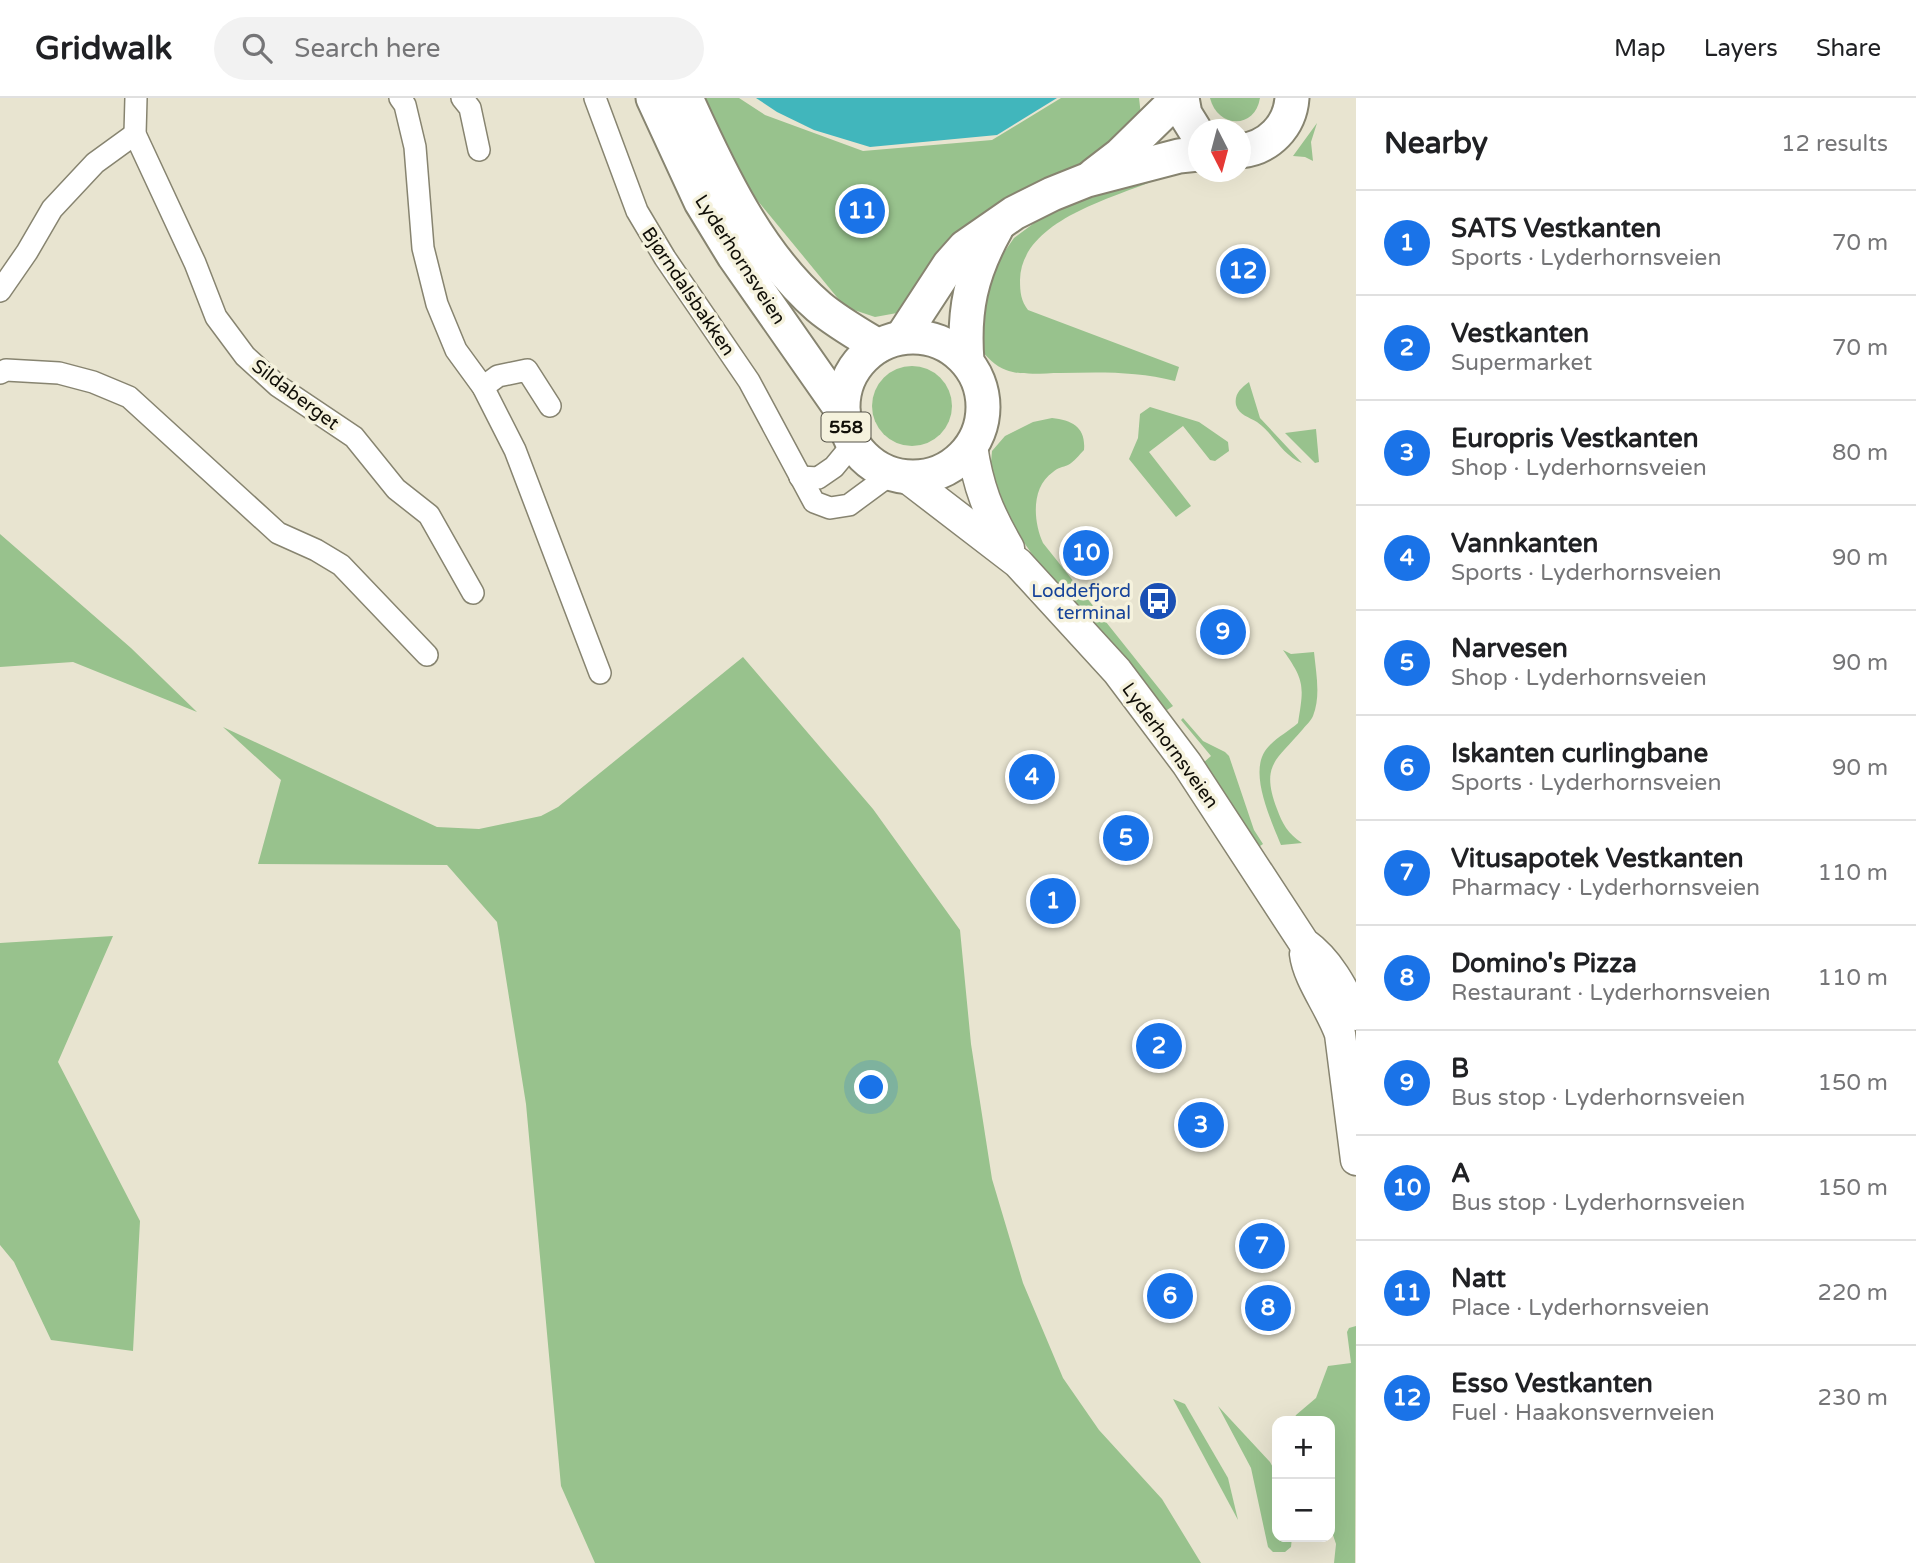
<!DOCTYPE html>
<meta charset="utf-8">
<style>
body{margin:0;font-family:"Varela Round",sans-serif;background:#f2f2f2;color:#202124}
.controls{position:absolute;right:21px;bottom:21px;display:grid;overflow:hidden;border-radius:14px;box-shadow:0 7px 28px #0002}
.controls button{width:63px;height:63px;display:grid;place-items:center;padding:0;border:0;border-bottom:2px solid #e0e0e0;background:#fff;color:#202124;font:35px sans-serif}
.compass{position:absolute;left:1188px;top:21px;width:63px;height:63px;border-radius:50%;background:#fff;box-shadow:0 7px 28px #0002;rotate:174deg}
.you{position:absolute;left:872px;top:990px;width:24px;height:24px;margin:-18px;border:5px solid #fff;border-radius:50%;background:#1a73e8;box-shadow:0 0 0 10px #1a73e833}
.badge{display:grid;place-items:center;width:46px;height:46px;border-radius:50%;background:#1a73e8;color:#fff;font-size:23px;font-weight:700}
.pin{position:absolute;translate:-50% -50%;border:4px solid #fff;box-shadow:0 2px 7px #0006}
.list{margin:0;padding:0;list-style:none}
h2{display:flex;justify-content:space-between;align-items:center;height:91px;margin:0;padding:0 28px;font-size:30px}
h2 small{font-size:23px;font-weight:400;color:#757577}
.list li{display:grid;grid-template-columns:46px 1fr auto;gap:21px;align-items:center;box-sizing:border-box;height:105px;padding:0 28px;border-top:2px solid #e0e0e0}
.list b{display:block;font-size:26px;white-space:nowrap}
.list p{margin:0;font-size:23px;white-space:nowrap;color:#757577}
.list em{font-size:23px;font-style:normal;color:#757577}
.icon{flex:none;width:38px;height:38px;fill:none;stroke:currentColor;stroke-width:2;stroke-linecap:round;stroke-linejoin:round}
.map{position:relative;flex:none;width:1356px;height:1465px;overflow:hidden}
header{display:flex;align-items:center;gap:42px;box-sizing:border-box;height:98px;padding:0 35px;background:#fff;border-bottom:2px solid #e0e0e0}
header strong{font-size:33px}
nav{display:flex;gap:38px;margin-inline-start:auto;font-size:24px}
.search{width:490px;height:63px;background:#f2f2f2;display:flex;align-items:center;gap:18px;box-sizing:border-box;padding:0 24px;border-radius:38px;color:#757577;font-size:26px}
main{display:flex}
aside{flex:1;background:#fff}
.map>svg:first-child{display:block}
.green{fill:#98c28d}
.water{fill:#41b6bc}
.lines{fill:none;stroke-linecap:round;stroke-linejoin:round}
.street-casing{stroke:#878470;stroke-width:24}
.secondary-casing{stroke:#878470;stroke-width:33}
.primary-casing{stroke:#878470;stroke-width:37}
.street{stroke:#fff;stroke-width:21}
.secondary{stroke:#fff;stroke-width:30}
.primary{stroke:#fff;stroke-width:33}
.labels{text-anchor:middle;stroke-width:7;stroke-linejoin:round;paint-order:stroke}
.shield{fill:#f5f2dd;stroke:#555348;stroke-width:2}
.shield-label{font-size:18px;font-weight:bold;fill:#110f08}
.street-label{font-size:19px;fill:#110f08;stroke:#f5f2dd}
.transit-label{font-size:19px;fill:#164399;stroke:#f5f2dd;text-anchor:end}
</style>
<header>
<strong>Gridwalk</strong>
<div class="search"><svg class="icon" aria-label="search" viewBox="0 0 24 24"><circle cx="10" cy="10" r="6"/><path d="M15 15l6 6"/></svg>Search here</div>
<nav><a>Map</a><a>Layers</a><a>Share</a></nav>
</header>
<main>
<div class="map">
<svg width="1356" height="1465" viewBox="0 0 1356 1465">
<rect width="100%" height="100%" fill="#e8e4d0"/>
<!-- green -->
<g class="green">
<polygon points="704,0 739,0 765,17 863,53 992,42 1061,0 1139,0 1141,17 1110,49 915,192 897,215 875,219 845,209 753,97 720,36"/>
<path d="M1210,0H1260C1255,32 1217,30 1210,0Z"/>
<polygon points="1317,25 1311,44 1313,63 1305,59 1293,58"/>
<path d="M1152,79L1153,83C1109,101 1021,124 1020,182C1020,194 1021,203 1028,212L1179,269L1175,283C1137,273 1099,274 1060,275C1043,275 1022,278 1006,272C995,268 987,259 980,251L982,186L1014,140L1045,117L1081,100Z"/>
<circle cx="912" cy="308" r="40"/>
<path d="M1249,284L1260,320L1302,365C1282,357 1274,336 1257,324C1249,319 1239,317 1236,307C1234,296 1241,290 1249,284Z"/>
<polygon points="1150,309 1199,324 1228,344 1229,353 1215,363 1210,362 1183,328 1149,354 1191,408 1176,419 1129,361 1138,340 1140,316"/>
<path d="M1052,320C1073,322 1086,330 1084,352C1079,357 1074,364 1068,367C1063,369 1057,370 1053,374C1031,389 1033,423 1043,445L1173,608L1164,614L1043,472L1005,417L990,376L992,353L1005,338L1033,324Z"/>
<polygon points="1316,331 1319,364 1315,365 1285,335"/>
<polygon points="0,436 131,550 197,614 73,564 0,569"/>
<path d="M1283,552L1291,556L1314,554C1316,575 1321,598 1313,618C1311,623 1306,627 1303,631C1277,662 1260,666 1277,711C1282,725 1288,736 1302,745L1281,747C1272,724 1249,677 1265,653C1272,642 1288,634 1298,625C1304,588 1305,583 1283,552Z"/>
<polygon points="743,559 873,711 960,832 971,946 992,1081 1023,1185 1063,1280 1099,1332 1162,1401 1201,1465 595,1465 561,1388 526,1006 497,824 447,767 258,766 281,682 223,629 437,729 479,731 541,718 558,709"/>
<polygon points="1183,620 1203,643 1225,654 1229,658 1254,732 1263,746 1257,750 1203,665 1211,658 1181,622"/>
<polygon points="113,838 58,964 140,1123 133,1253 51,1242 14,1164 0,1147 0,845"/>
<polygon points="1356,1228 1355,1465 1334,1465 1336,1446 1330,1428 1330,1323 1293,1323 1296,1317 1316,1300 1328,1268 1351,1265 1347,1234 1349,1230"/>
<polygon points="1173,1301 1185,1306 1228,1380 1238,1422"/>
<polygon points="1218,1308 1270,1364 1277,1377 1277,1439 1292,1439 1291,1449 1285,1454 1273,1454 1268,1449 1251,1370"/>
</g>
<!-- water -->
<polygon class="water" points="756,0 1057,0 997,37 870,49 814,32 777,14"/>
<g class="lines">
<defs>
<g id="street">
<polyline points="136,0 135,36 195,165 216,219 245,258 278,288 354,339 396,391 429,417 473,495"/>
<polyline points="400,0 405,7 415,49 423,150 437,206 456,252 483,289 515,352 600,575"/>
<polyline points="462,0 470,10 479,52"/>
<polyline points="595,0 637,113 665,160 749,283 814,404 830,410 849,407 891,376"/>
<polyline points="0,193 27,154 52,111 95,65 135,36"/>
<polyline points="0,275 6,272 59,275 93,284 129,299 278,435 316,452 341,467 427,557"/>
<polyline points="483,289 498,278 527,272 550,308"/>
<polyline points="800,379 818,380 834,369 853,346"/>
</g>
<g id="secondary">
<path d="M972,348C978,389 988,414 1009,450"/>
<path d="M906,379L1018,465L1117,573L1187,666L1304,845C1329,863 1342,889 1356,917"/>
<path d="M1305,856C1308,881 1331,910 1340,936L1356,1062"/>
</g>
<g id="primary">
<polyline points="653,0 701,104 734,158 843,314"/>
<path d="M686,0C719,73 757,155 819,209C837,224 858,236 878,248"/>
<polyline points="1182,0 1185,16 1198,37"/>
<path d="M1240,53C1269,50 1290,28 1292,0"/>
<polyline points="1094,77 1120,57 1168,10 1182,1"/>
<circle cx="913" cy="309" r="70"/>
<polyline points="902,239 949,167 965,149 1014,115 1052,96 1087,82 1179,58 1198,56"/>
<path d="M967,263C963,212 971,176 996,131"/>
</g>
</defs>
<!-- street casing -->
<use href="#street" class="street-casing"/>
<!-- secondary casing -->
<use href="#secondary" class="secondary-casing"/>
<!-- primary casing -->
<use href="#primary" class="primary-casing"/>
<!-- street -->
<use href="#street" class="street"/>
<!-- secondary -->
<use href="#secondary" class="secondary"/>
<!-- primary -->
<use href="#primary" class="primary"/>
</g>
<!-- icons -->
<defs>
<symbol id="bus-disc" viewBox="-11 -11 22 22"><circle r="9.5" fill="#1a4fb4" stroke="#f5f2dd"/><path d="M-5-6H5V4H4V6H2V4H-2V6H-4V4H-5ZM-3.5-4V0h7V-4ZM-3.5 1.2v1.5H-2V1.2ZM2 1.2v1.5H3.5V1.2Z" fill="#fff"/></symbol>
</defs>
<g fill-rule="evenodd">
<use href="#bus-disc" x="1136" y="481" width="44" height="44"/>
</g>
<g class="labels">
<!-- shield labels -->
<rect class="shield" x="821.5" y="314.5" width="49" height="29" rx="5"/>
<g class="shield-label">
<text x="846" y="335">558</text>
</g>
<!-- street labels -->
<g class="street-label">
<text transform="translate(741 161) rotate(57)" y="7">Lyderhornsveien</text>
<text transform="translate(689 193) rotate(56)" y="7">Bjørndalsbakken</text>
<text transform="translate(296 296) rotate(37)" y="7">Sildaberget</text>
<text transform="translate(1171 647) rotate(54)" y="7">Lyderhornsveien</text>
</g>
<!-- transit labels -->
<g class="transit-label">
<text x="1131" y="499">Loddefjord<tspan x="1131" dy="22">terminal</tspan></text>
</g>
</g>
</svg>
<div class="controls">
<button>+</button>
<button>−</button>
</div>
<svg class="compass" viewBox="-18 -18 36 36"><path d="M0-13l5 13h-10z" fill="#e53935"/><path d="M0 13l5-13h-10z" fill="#757577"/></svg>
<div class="you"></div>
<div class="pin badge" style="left:1053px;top:803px">1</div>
<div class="pin badge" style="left:1159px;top:948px">2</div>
<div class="pin badge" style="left:1201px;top:1027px">3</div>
<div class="pin badge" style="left:1032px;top:679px">4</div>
<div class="pin badge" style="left:1126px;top:740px">5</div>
<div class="pin badge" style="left:1170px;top:1198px">6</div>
<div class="pin badge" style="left:1262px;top:1148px">7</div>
<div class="pin badge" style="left:1268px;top:1210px">8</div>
<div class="pin badge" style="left:1223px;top:534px">9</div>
<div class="pin badge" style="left:1086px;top:455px">10</div>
<div class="pin badge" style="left:862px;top:113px">11</div>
<div class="pin badge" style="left:1243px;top:173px">12</div>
</div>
<aside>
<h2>Nearby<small>12 results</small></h2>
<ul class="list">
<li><span class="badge">1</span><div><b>SATS Vestkanten</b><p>Sports · Lyderhornsveien</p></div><em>70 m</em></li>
<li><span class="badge">2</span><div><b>Vestkanten</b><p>Supermarket</p></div><em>70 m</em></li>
<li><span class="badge">3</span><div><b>Europris Vestkanten</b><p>Shop · Lyderhornsveien</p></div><em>80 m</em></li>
<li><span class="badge">4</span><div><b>Vannkanten</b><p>Sports · Lyderhornsveien</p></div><em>90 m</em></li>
<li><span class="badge">5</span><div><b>Narvesen</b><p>Shop · Lyderhornsveien</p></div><em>90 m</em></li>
<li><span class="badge">6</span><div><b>Iskanten curlingbane</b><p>Sports · Lyderhornsveien</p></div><em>90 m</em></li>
<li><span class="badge">7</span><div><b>Vitusapotek Vestkanten</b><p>Pharmacy · Lyderhornsveien</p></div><em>110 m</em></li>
<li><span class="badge">8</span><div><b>Domino's Pizza</b><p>Restaurant · Lyderhornsveien</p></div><em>110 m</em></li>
<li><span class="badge">9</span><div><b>B</b><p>Bus stop · Lyderhornsveien</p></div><em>150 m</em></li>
<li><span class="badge">10</span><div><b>A</b><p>Bus stop · Lyderhornsveien</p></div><em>150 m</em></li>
<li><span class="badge">11</span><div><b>Natt</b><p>Place · Lyderhornsveien</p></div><em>220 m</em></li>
<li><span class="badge">12</span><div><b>Esso Vestkanten</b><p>Fuel · Haakonsvernveien</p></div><em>230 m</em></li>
</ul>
</aside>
</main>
